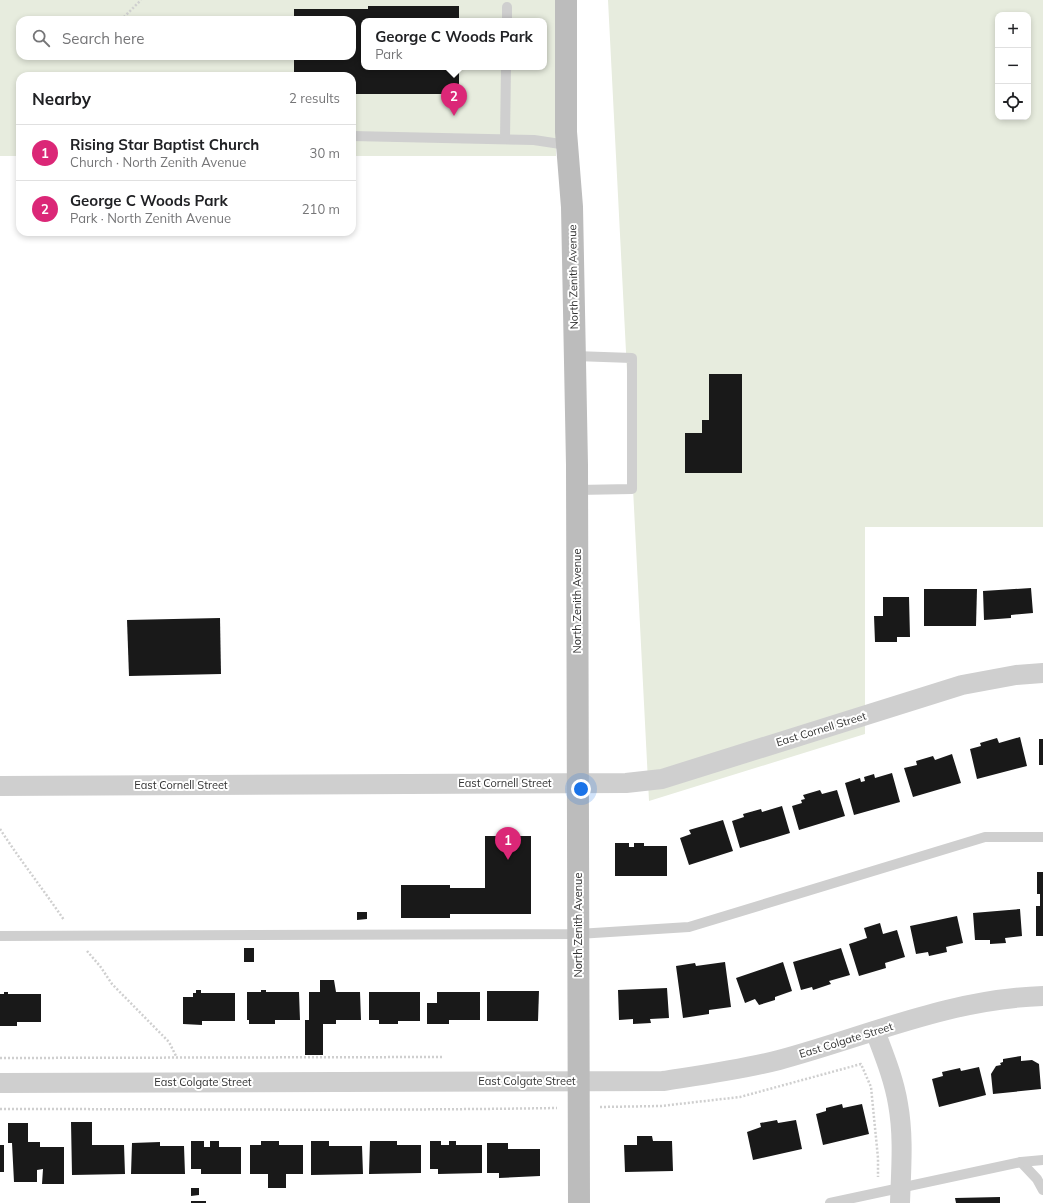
<!DOCTYPE html>
<meta charset="utf-8">
<style>
body{margin:0;font-family:Mulish,sans-serif;background:#f2f2f2;color:#202124}
.controls{position:absolute;right:12px;top:12px;display:grid;overflow:hidden;border-radius:8px;box-shadow:0 2px 6px #0003}
.controls button{width:36px;height:36px;display:grid;place-items:center;padding:0;border:0;border-bottom:1px solid #e0e0e0;background:#fff;color:#202124;font:20px sans-serif}
.you{position:absolute;left:581px;top:789px;width:14px;height:14px;margin:-10px;border:3px solid #fff;border-radius:50%;background:#1a73e8;box-shadow:0 0 0 6px #1a73e833}
.badge{display:grid;place-items:center;width:26px;height:26px;border-radius:50%;background:#db2777;color:#fff;font-size:13px;font-weight:700}
.pin{position:absolute;translate:-50% -33px;filter:drop-shadow(0 1px 2px #0008)}
.pin::after{content:'';position:absolute;top:21px;width:14px;height:12px;background:inherit;clip-path:polygon(0 0,100% 0,50% 100%)}
.popup{position:absolute;left:361px;top:18px;width:186px;height:52px;box-sizing:border-box;display:grid;place-content:center;border-radius:8px;background:#fff;filter:drop-shadow(0 1px 3px #0005);font-size:13px;white-space:nowrap;color:#757577}
.popup b{font-size:15px;color:#202124}
.popup::after{content:'';position:absolute;left:50%;top:100%;margin-left:-8px;border:8px solid transparent;border-top-color:#fff}
.list{margin:0;padding:0;list-style:none}
h2{display:flex;justify-content:space-between;align-items:center;height:52px;margin:0;padding:0 16px;font-size:17px}
h2 small{font-size:13px;font-weight:400;color:#757577}
.list li{display:grid;grid-template-columns:26px 1fr auto;gap:12px;align-items:center;box-sizing:border-box;height:56px;padding:0 16px;border-top:1px solid #e0e0e0}
.list b{display:block;font-size:15px;white-space:nowrap}
.list p{margin:0;font-size:13px;white-space:nowrap;color:#757577}
.list em{font-size:13px;font-style:normal;color:#757577}
.icon{flex:none;width:22px;height:22px;fill:none;stroke:currentColor;stroke-width:2;stroke-linecap:round;stroke-linejoin:round}
.map{position:relative;flex:none;width:1043px;height:1203px;overflow:hidden}
.search{position:absolute;background:#fff;box-shadow:0 2px 6px #0003;left:16px;top:16px;width:340px;height:44px;display:flex;align-items:center;gap:10px;box-sizing:border-box;padding:0 14px;border-radius:12px;color:#757577;font-size:15px}
.panel{position:absolute;background:#fff;box-shadow:0 2px 6px #0003;left:16px;top:72px;width:340px;height:164px;border-radius:12px}
.map>svg:first-child{display:block}
.green{fill:#e7ecde;fill-rule:evenodd}
.building{fill:#191919}
.lines{fill:none;stroke-linecap:round;stroke-linejoin:round}
.path{stroke:#cfcfcf;stroke-width:2.5;stroke-dasharray:2 2;stroke-linecap:butt}
.lane{stroke:#cfcfcf;stroke-width:10}
.street{stroke:#cfcfcf;stroke-width:20}
.secondary{stroke:#bcbcbc;stroke-width:22}
.labels{text-anchor:middle;stroke-width:4;stroke-linejoin:round;paint-order:stroke}
.street-label{font-size:11px;fill:#323232;stroke:#fff}
</style>
<div class="map">
<svg width="1043" height="1203" viewBox="0 0 1043 1203">
<rect width="100%" height="100%" fill="#fff"/>
<!-- green -->
<g class="green">
<path d="M0,0H556V156H352V76H20V156H0ZM20,20H352V56H20ZM364,21H544V67H364Z"/>
<path d="M608,0H1043V527H865V734L649,801ZM998,15H1028V117H998Z"/>
</g>
<!-- building -->
<g class="building">
<polygon points="368,6 459,6 459,21 364,21 364,67 459,67 459,94 352,94 352,76 294,76 294,56 352,56 352,20 294,20 294,9 368,9"/>
<polygon points="709,374 742,374 742,473 685,473 685,433 702,433 702,420 709,420"/>
<polygon points="1031,588 1033,613 1011,615 1011,618 984,620 983,591"/>
<polygon points="924,589 977,589 976,626 924,626"/>
<polygon points="883,597 909,597 910,637 897,637 897,642 875,642 874,616 883,616"/>
<polygon points="220,618 221,674 129,676 127,620"/>
<polygon points="1020,737 1027,766 977,779 970,749 981,746 980,743 997,738 999,743"/>
<rect x="1039" y="739" width="4" height="26"/>
<polygon points="952,754 961,783 913,797 904,768 917,765 916,761 933,756 935,760"/>
<polygon points="892,773 900,802 854,815 845,783 860,778 861,782 865,781 864,777 874,774 875,778"/>
<polygon points="820,790 822,794 837,790 845,816 799,830 792,806 802,803 801,800 805,799 803,795"/>
<polygon points="782,806 790,833 740,848 732,821 744,817 743,814 761,809 762,812"/>
<polygon points="723,820 733,851 689,865 680,838 691,834 689,830"/>
<polygon points="485,836 531,836 531,914 450,914 450,918 401,918 401,885 450,885 450,888 485,888"/>
<polygon points="615,843 629,843 629,847 634,847 634,843 644,843 644,846 667,846 667,876 615,876"/>
<polygon points="1037,872 1043,872 1043,936 1036,936 1036,906 1040,906 1040,894 1037,894"/>
<polygon points="1020,909 1022,936 1005,938 1006,943 990,944 990,940 975,940 973,913"/>
<polygon points="357,912 367,912 367,919 357,920"/>
<polygon points="957,916 963,943 946,947 947,952 929,956 928,952 916,954 910,926"/>
<polygon points="880,923 883,934 897,930 905,957 885,963 886,968 859,976 849,944 867,938 864,928"/>
<rect x="244" y="948" width="10" height="14"/>
<polygon points="841,948 850,975 829,981 831,984 813,990 812,987 801,990 793,962"/>
<polygon points="725,962 731,1007 709,1010 709,1014 683,1018 676,966 695,963 696,966"/>
<polygon points="783,962 792,991 775,997 775,1000 759,1005 755,999 745,1003 736,978"/>
<polygon points="320,980 334,980 336,992 360,992 361,1020 336,1020 336,1024 323,1024 323,1055 305,1055 305,1020 309,1020 309,992 320,992"/>
<polygon points="667,988 669,1018 650,1019 651,1023 633,1024 633,1019 619,1020 618,990"/>
<polygon points="196,990 201,990 201,993 235,993 235,1021 202,1021 202,1025 183,1024 183,997 193,997 193,993 196,993"/>
<polygon points="261,990 266,990 266,992 299,992 300,1020 275,1020 275,1024 249,1024 249,1020 247,1020 247,992 261,992"/>
<polygon points="487,991 539,991 538,1021 487,1021"/>
<polygon points="4,992 8,992 8,994 41,994 41,1022 17,1022 17,1026 0,1026 0,994 4,994"/>
<polygon points="369,992 420,992 420,1021 398,1021 398,1024 379,1024 379,1020 369,1020"/>
<polygon points="437,992 480,992 480,1020 449,1020 449,1024 427,1024 427,1003 437,1003"/>
<polygon points="1021,1056 1021,1061 1032,1060 1039,1064 1041,1089 993,1094 991,1074 996,1066 1001,1065 1000,1063 1003,1062 1003,1059"/>
<polygon points="979,1067 986,1095 939,1107 932,1079 943,1076 942,1072 960,1068 961,1071"/>
<polygon points="842,1104 843,1108 862,1104 869,1134 823,1145 816,1114 826,1111 826,1108"/>
<polygon points="777,1120 778,1123 796,1120 802,1149 753,1160 747,1132 761,1127 760,1123"/>
<polygon points="71,1122 92,1122 92,1145 124,1145 125,1174 72,1175"/>
<polygon points="8,1123 28,1123 28,1142 40,1142 40,1147 64,1147 64,1184 42,1184 43,1169 37,1170 37,1182 14,1182 12,1143 8,1143"/>
<polygon points="637,1136 652,1136 653,1141 672,1141 673,1171 625,1172 624,1145 637,1145"/>
<polygon points="191,1141 204,1141 204,1147 210,1147 210,1141 219,1141 219,1147 241,1147 241,1174 201,1174 201,1169 191,1169"/>
<polygon points="261,1141 279,1141 279,1145 303,1145 303,1174 286,1174 286,1188 268,1188 268,1174 250,1174 250,1145 261,1145"/>
<polygon points="311,1141 329,1141 329,1146 362,1146 363,1174 311,1175"/>
<polygon points="370,1141 397,1141 397,1145 421,1145 421,1173 369,1174"/>
<polygon points="430,1141 441,1141 441,1145 449,1145 449,1141 456,1141 456,1145 482,1145 482,1173 438,1174 438,1169 430,1169"/>
<polygon points="160,1142 160,1146 184,1146 185,1174 131,1174 132,1143"/>
<polygon points="487,1143 508,1143 508,1149 540,1149 540,1176 499,1178 499,1173 487,1173"/>
<rect x="0" y="1145" width="4" height="27"/>
<polygon points="191,1188 199,1188 199,1195 191,1196"/>
<polygon points="1000,1197 1000,1203 956,1203 955,1198"/>
<rect x="191" y="1201" width="15" height="2"/>
</g>
<g class="lines">
<!-- path -->
<g class="path">
<polyline points="121,20 141,0"/>
<polyline points="17,51 20,50"/>
<path d="M0,829C20,860 43,889 64,920"/>
<polyline points="87,951 100,966 112,984 169,1042 177,1058"/>
<polyline points="0,1058 442,1057"/>
<polyline points="600,1107 661,1106 740,1097 861,1064 871,1087 878,1158 878,1177"/>
<path d="M0,1109C186,1109 372,1111 557,1108"/>
</g>
<!-- lane -->
<g class="lane">
<polyline points="507,21 507,7"/>
<polyline points="352,136 534,140 567,145"/>
<polyline points="505,139 506,67"/>
<polyline points="575,356 632,358 632,489 577,490"/>
<polyline points="0,936 578,934 689,927 985,837 1043,837"/>
<polyline points="1021,1162 1037,1179 1043,1190"/>
<polyline points="830,1203 1021,1162 1043,1160"/>
</g>
<!-- street -->
<g class="street">
<polyline points="0,786 626,783 662,779 962,685 1016,675 1043,673"/>
<path d="M875,1031C884,1055 894,1079 898,1104C904,1137 901,1170 900,1203"/>
<path d="M0,1083L663,1081C702,1075 740,1070 779,1060C868,1036 949,999 1043,996"/>
</g>
<!-- secondary -->
<polyline class="secondary" points="566,0 566,132 572,207 577,465 579,1203"/>
</g>
<g class="labels">
<!-- street labels -->
<g class="street-label">
<text transform="translate(573 277) rotate(-91)" y="4">North Zenith Avenue</text>
<text transform="translate(577 601) rotate(-90)" y="4">North Zenith Avenue</text>
<text transform="translate(821 729) rotate(-17)" y="4">East Cornell Street</text>
<text x="505" y="787">East Cornell Street</text>
<text x="181" y="789">East Cornell Street</text>
<text transform="translate(578 925) rotate(-90)" y="4">North Zenith Avenue</text>
<text transform="translate(846 1040) rotate(-17)" y="4">East Colgate Street</text>
<text x="527" y="1085">East Colgate Street</text>
<text x="203" y="1086">East Colgate Street</text>
</g>
</g>
</svg>
<div class="controls">
<button>+</button>
<button>−</button>
<button><svg class="icon" aria-label="locate" viewBox="0 0 24 24"><circle cx="12" cy="12" r="6"/><path d="M12 2v4M12 18v4M2 12h4M18 12h4"/></svg></button>
</div>
<div class="you"></div>
<div class="pin badge" style="left:508px;top:860px">1</div>
<div class="pin badge" style="left:454px;top:116px">2</div>
<div class="popup"><b>George C Woods Park</b>Park</div>
<div class="search"><svg class="icon" aria-label="search" viewBox="0 0 24 24"><circle cx="10" cy="10" r="6"/><path d="M15 15l6 6"/></svg>Search here</div>
<section class="panel">
<h2>Nearby<small>2 results</small></h2>
<ul class="list">
<li><span class="badge">1</span><div><b>Rising Star Baptist Church</b><p>Church · North Zenith Avenue</p></div><em>30 m</em></li>
<li><span class="badge">2</span><div><b>George C Woods Park</b><p>Park · North Zenith Avenue</p></div><em>210 m</em></li>
</ul>
</section>
</div>
